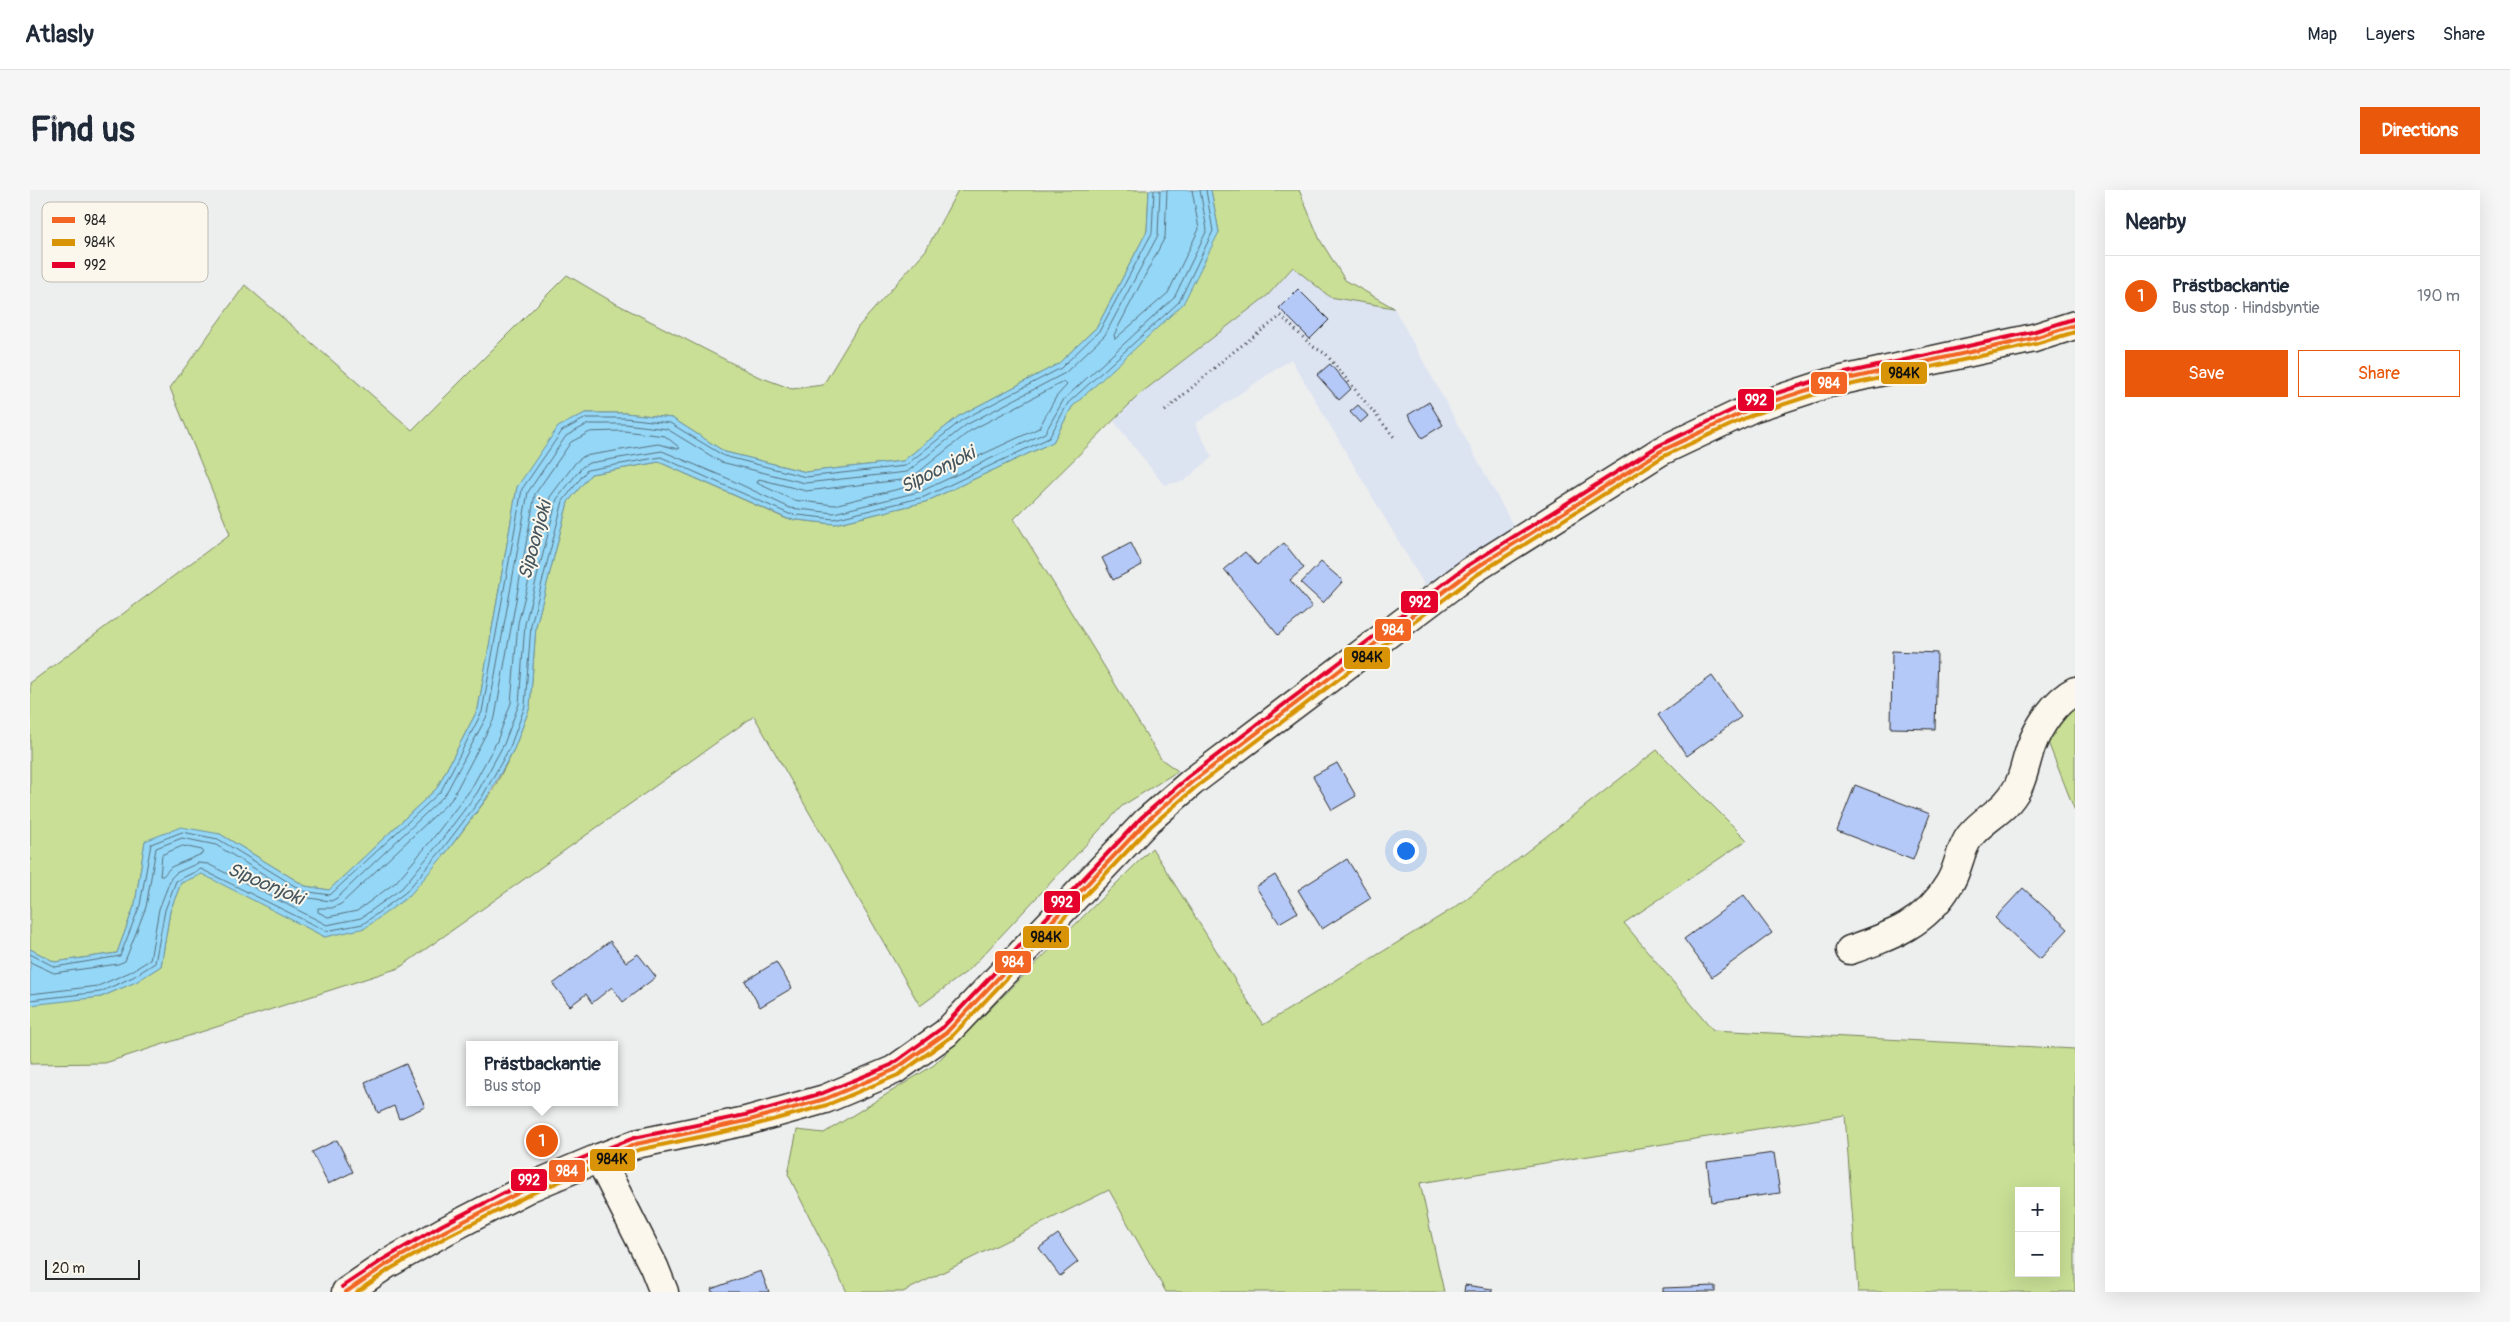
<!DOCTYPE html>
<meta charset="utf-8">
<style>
body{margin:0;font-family:Pangolin,sans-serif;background:#f6f6f7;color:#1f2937}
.controls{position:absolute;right:15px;bottom:15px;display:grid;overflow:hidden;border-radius:0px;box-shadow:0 5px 20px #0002}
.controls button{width:45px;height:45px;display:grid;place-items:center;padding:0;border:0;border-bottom:1px solid #e0e1e3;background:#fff;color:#1f2937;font:25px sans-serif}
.scale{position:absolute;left:15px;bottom:12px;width:95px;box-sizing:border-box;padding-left:5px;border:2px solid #2b2b2b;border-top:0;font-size:14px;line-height:18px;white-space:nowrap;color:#2b2b2b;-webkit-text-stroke:4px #fbf7ec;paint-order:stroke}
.you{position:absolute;left:1375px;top:660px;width:18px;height:18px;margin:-12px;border:4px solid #fff;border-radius:50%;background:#1a73e8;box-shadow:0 0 0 8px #1a73e833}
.badge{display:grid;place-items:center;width:32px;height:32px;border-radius:50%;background:#ea580c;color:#fff;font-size:16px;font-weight:700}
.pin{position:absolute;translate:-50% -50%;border:2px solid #fff;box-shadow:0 1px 5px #0006}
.popup{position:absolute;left:436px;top:851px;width:152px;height:65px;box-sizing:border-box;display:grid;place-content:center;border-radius:0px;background:#fff;filter:drop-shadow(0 1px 4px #0005);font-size:16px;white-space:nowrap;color:#747a83}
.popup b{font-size:19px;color:#1f2937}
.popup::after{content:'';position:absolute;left:50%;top:100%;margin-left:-10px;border:10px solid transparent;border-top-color:#fff}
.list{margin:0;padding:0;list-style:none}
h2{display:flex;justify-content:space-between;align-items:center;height:65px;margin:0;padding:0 20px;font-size:21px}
h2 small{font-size:16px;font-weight:400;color:#747a83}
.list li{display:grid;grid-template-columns:32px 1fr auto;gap:15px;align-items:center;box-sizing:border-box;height:80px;padding:0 20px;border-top:1px solid #e0e1e3}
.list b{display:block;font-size:19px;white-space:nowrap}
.list p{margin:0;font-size:16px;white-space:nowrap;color:#747a83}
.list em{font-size:16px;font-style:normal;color:#747a83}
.actions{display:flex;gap:10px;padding:15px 20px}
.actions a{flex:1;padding:11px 0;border:1px solid #ea580c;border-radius:0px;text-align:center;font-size:18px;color:#ea580c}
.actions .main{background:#ea580c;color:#fff}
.map{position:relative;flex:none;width:2045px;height:1102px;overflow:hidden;border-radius:0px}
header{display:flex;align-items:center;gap:30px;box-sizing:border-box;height:70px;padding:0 25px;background:#fff;border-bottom:1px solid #e0e1e3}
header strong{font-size:24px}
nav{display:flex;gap:28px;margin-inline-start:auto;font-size:18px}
.intro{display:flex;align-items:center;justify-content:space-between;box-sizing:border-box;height:120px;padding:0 30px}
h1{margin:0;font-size:35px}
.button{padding:12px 22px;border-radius:0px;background:#ea580c;color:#fff;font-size:18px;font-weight:700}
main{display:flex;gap:30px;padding:0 30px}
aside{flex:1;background:#fff;border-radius:0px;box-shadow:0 5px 20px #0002}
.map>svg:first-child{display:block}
.built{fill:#dce3f1}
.green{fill:#c8df95;stroke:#7a8560;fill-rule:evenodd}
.water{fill:#95d7f7;stroke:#6b92a5}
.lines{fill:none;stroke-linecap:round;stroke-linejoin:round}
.shore{stroke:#55707d;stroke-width:1}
.building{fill:#b4c9f8;stroke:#2b2b2b}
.minor-casing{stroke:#2b2b2b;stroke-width:31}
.tertiary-casing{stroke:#2b2b2b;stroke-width:31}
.path{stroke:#2b2b2b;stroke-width:3;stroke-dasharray:1 4;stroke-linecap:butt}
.minor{stroke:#fbf7ec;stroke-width:28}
.tertiary{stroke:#fbf7ec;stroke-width:28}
.bus-1-casing{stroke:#fbf7ec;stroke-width:8}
.bus-2-casing{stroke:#fbf7ec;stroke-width:8}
.bus-3-casing{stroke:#fbf7ec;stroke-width:8}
.bus-1{stroke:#f26522;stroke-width:4}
.bus-2{stroke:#d89406;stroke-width:4}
.bus-3{stroke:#e4002b;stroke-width:4}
.labels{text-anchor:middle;stroke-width:4;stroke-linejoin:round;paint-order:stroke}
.water-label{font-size:19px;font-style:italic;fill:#46565e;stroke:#fbf7ec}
.key{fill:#fbf7ec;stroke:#bdbab2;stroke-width:1}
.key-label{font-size:14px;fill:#2b2b2b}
.line-badge{stroke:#fbf7ec;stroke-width:2}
.badge-label{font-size:14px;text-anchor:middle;font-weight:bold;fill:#fff}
.pale-badge-label{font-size:14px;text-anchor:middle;font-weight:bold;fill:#111}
</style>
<header>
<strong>Atlasly</strong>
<nav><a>Map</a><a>Layers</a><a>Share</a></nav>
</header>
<div class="intro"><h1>Find us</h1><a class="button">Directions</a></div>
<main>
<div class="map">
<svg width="2045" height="1102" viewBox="0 0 2045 1102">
<rect width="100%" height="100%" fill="#edeeee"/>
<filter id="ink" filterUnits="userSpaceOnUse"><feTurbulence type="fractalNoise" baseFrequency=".02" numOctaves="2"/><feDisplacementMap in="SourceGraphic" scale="10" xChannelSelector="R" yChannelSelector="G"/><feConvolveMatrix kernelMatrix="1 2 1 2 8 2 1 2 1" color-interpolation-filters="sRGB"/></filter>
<g filter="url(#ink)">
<!-- built -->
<polygon class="built" points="1264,77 1300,107 1364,118 1485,339 1395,396 1261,169 1165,234 1182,267 1154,291 1134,295 1084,231 1111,203 1238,105"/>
<!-- green -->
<g class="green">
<polygon points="928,0 1119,0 1117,41 1067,137 1028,174 929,226 873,271 776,282 695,262 642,228 595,223 555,223 487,297 448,519 407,598 299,700 275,696 190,644 115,651 105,714 87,763 25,772 0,759 0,493 200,344 140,198 215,95 382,240 537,85 581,111 727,186 762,199 793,195 828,137 896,60"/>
<polygon points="1181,0 1269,0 1290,50 1315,90 1364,118 1300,107 1263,77 1238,105 1111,203 984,329 1131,569 1148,581 1092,616 939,780 890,816 724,526 369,778 75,873 0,874 0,813 71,807 105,792 131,776 140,721 151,693 173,683 295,747 415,664 462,602 484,559 500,517 506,436 538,312 561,284 629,272 757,329 805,334 895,312 1023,252 1042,217 1089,172 1189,42"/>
<polygon points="2045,509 2045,621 2014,542"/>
<path d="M1627,560L1717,650L1594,733L1683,840L2045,859V1102H1828L1815,925L1390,993L1414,1102H1136L1079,1000L873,1102H817L758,984L767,940L794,943L904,875L1122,658L1233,835L1427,716ZM1989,1001H2026V1083H1989Z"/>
</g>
<!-- water -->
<polygon class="water" points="1119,0 1181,0 1189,42 1153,114 1042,217 1023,252 895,312 805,334 758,329 629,272 561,284 538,312 506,436 500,517 484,559 456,609 415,664 379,706 335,738 295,747 172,684 151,693 140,721 131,776 106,792 71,807 0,815 0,759 25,772 87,763 105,714 115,651 151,637 190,644 275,696 299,700 407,598 448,519 487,297 528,237 555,223 595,223 642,228 695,262 776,282 873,271 929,226 1028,174 1067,137 1117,41"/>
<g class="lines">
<!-- shore -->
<g class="shore">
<polyline points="1137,0 1135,47 1084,145 1085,149 1138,103 1169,39 1162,0"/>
<polygon points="1034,192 1037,195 1026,207 1009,238 889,294 804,315 763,310 727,293 729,289 776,301 880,289 940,241"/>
<polygon points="594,241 635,246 650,258 648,259 628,254 554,266 546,272 520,307 488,433 481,513 467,551 441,599 400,652 366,692 327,721 298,727 288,722 288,718 302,718 311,714 421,610 465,527 505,304 541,252 560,242"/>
<polygon points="153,656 172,660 174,663 141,677 133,686 130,686 132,665"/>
<polyline points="0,764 25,777 90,766 110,715 121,654 152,642 188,649 273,701 300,705 411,601 452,522 492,299 532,241 556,228 595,228 640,233 694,266 776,287 875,276 932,230 1031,178 1070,140 1122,43 1124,0"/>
<polyline points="0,772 24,783 88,774 95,771 116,717 126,658 152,648 186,655 271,707 301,711 307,708 415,605 458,524 498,302 536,246 558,234 595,234 637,239 691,272 775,293 877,282 936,235 1035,183 1075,145 1128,45 1130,0"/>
<polyline points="0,804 68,796 100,782 120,770 129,719 141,688 146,683 168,673 178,674 297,735 331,728 372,698 406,657 447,603 474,554 489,514 495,434 527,309 552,277 559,273 632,261 699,289 760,318 804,323 892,301 1015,243 1034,209 1144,108 1177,40 1170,0"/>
<polyline points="0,810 70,802 103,787 125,773 135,720 146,691 171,679 296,741 333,734 376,702 411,661 452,607 480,557 495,516 501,435 533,311 557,280 631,267 759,324 804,329 894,307 1019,248 1038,213 1149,112 1183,41 1176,0"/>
</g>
</g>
<!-- building -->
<g class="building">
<polygon points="1268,99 1299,130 1280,149 1249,118"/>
<polygon points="1300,174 1321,199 1309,210 1287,185"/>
<polygon points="1399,212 1413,235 1392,248 1378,225"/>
<polygon points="1328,215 1338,226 1330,233 1320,222"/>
<polygon points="1101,353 1112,375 1083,390 1072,368"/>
<polygon points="1254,353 1274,378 1260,390 1282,417 1248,445 1194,379 1215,362 1227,375"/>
<polygon points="1291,372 1313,391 1293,413 1271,393"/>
<polygon points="1862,461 1907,463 1905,539 1861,538"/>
<polygon points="1682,486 1711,527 1657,566 1628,525"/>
<polygon points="1307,573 1326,606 1302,620 1283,586"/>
<polygon points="1825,595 1900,624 1883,670 1807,641"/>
<polygon points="1317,669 1341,708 1292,739 1268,700"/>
<polygon points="1245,685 1268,722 1249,733 1226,697"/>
<polygon points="1993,698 2038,739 2010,769 1965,728"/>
<polygon points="1714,705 1742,743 1682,787 1654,749"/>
<polygon points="580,751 596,772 608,764 626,787 593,812 582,797 562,813 556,804 540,816 523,794"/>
<polygon points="746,772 762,798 730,817 715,791"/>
<polygon points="376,874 395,917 369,929 364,916 348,923 335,892"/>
<polygon points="307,950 323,982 298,994 282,962"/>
<polygon points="1744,963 1750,1003 1682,1012 1677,972"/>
<polygon points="1028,1044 1048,1072 1030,1086 1009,1058"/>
<polygon points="731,1081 739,1102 682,1102 681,1099"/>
<polygon points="1435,1095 1462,1099 1462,1102 1434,1102"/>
<polygon points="1685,1096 1685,1102 1633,1102 1633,1098"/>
</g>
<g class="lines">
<defs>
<g id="minor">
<path d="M1820,760C1861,746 1896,734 1919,694C1929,679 1929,660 1940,646C1957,625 1974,623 1988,597C1994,585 1996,570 2001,557C2008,537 2025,511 2045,501"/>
<polyline points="569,968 624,1077 634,1102"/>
</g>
<polyline id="tertiary" points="316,1102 357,1074 415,1041 500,997 569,968 606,954 716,931 795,909 864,880 916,843 1117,631 1162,592 1441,381 1631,261 1722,218 1799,193 2004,148 2045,135"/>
</defs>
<!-- minor casing -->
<use href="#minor" class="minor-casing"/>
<!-- tertiary casing -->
<use href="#tertiary" class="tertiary-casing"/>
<!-- path -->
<polyline class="path" points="1135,221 1198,166 1251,126 1282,156 1296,164 1364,247"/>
<!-- minor -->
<use href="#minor" class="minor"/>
<!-- tertiary -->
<use href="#tertiary" class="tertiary"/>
<defs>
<polyline id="bus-1" points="316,1102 357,1074 415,1041 500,997 569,968 606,954 716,931 795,909 864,880 916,843 1117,631 1162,592 1441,381 1631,261 1722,218 1799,193 2004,148 2045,135"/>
<polyline id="bus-2" points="327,1102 360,1079 418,1046 503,1003 571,974 608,960 717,937 797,915 868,885 921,847 1121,636 1166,597 1445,386 1634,266 1724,224 1801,199 2005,154 2045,142"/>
<polyline id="bus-3" points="312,1097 354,1069 412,1035 497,991 567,962 604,948 715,925 793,903 861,875 912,838 1112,627 1158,587 1437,376 1628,256 1719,212 1797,187 2002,142 2043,129"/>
</defs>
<!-- bus-1 casing -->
<use href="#bus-1" class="bus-1-casing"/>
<!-- bus-2 casing -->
<use href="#bus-2" class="bus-2-casing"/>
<!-- bus-3 casing -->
<use href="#bus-3" class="bus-3-casing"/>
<!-- bus-1 -->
<use href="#bus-1" class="bus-1"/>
<!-- bus-2 -->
<use href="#bus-2" class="bus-2"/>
<!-- bus-3 -->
<use href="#bus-3" class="bus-3"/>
</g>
</g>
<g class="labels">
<!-- water labels -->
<g class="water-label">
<text transform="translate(907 279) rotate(-27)" y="7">Sipoonjoki</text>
<text transform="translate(504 350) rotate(-75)" y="7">Sipoonjoki</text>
<text transform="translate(236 693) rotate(23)" y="7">Sipoonjoki</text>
</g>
</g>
<!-- legend -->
<rect x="12" y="12" width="166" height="80" rx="8" class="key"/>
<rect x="22" y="27" width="23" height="6" fill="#f26522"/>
<rect x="22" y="49" width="23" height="7" fill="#d89406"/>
<rect x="22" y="72" width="23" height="6" fill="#e4002b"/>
<g class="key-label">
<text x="54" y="35">984</text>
<text x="54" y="57">984K</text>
<text x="54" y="80">992</text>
</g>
<g class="line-badge">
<rect x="1850" y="171" width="48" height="24" rx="5" fill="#d89406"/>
<rect x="1780" y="181" width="38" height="24" rx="5" fill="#f26522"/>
<rect x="1707" y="198" width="38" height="24" rx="5" fill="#e4002b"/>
<rect x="1370" y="400" width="39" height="24" rx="5" fill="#e4002b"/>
<rect x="1344" y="428" width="38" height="24" rx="5" fill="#f26522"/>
<rect x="1313" y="456" width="48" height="24" rx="5" fill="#d89406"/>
<rect x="1013" y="700" width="38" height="24" rx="5" fill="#e4002b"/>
<rect x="992" y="735" width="48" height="24" rx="5" fill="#d89406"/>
<rect x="964" y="760" width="38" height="24" rx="5" fill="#f26522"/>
<rect x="559" y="958" width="47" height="24" rx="5" fill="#d89406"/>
<rect x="518" y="969" width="38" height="24" rx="5" fill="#f26522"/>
<rect x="480" y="978" width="38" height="24" rx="5" fill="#e4002b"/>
</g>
<g class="badge-label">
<text x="1799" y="198">984</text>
<text x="1726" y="215">992</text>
<text x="1390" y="417">992</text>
<text x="1363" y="445">984</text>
<text x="1032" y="717">992</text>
<text x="983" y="777">984</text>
<text x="537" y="986">984</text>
<text x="499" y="995">992</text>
</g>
<g class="pale-badge-label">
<text x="1874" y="188">984K</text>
<text x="1337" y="472">984K</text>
<text x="1016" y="752">984K</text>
<text x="582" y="974">984K</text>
</g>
</svg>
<div class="controls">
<button>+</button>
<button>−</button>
</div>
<div class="scale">20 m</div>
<div class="you"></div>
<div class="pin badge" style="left:512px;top:951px">1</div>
<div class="popup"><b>Prästbackantie</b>Bus stop</div>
</div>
<aside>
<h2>Nearby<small></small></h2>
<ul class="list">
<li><span class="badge">1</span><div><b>Prästbackantie</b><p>Bus stop · Hindsbyntie</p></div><em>190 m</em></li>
</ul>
<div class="actions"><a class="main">Save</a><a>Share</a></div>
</aside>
</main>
